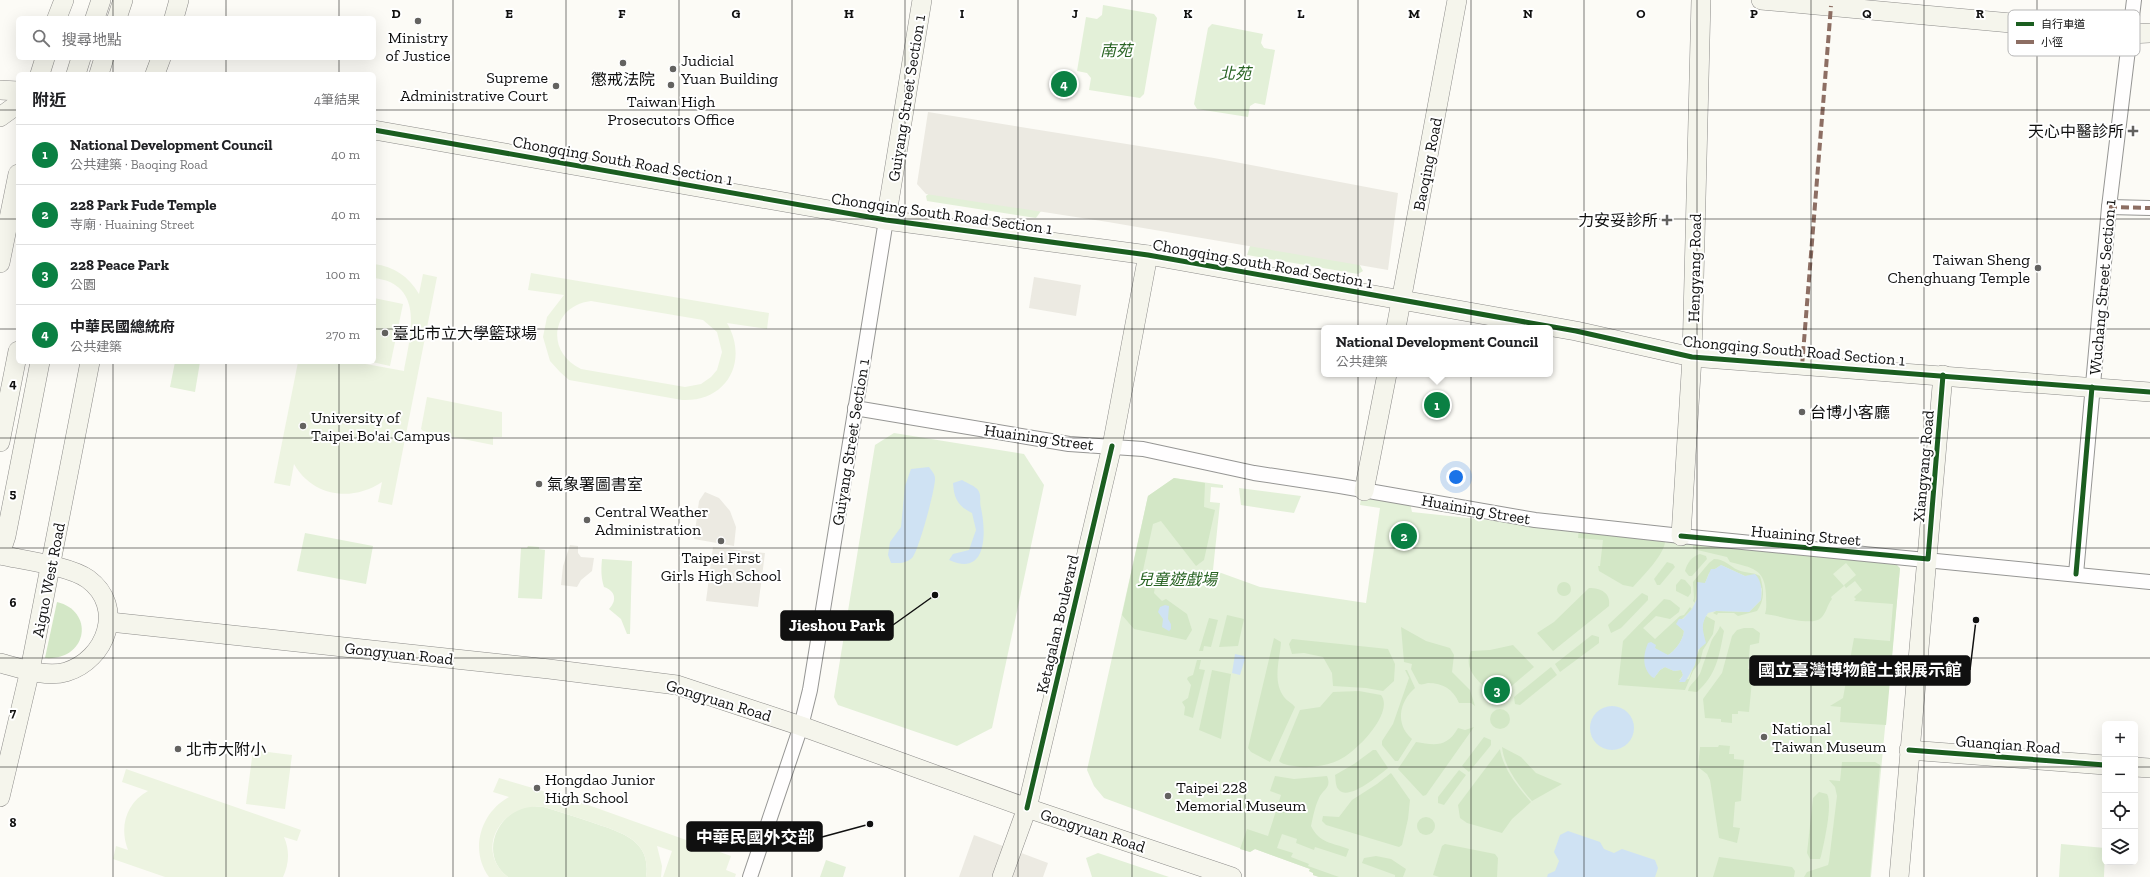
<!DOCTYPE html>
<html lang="zh-TW">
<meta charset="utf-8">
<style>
body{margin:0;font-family:"Zilla Slab","Noto Sans TC",serif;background:#f2f2f2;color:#202124}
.controls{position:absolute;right:12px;bottom:12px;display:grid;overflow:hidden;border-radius:6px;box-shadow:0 4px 16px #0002}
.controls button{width:36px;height:36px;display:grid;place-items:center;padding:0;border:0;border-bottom:1px solid #e0e0e0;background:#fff;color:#202124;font:20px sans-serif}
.you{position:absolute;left:1456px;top:477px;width:14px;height:14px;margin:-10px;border:3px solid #fff;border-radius:50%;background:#1a73e8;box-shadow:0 0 0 6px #1a73e833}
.badge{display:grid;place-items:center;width:26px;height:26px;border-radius:50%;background:#0b8043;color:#fff;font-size:13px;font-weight:700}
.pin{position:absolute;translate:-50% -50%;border:2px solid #fff;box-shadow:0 1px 4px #0006}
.popup{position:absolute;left:1321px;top:325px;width:232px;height:52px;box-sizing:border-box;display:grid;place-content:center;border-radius:6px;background:#fff;filter:drop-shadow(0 1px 3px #0005);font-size:13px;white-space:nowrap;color:#757577}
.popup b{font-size:15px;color:#202124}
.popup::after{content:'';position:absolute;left:50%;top:100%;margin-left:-8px;border:8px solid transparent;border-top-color:#fff}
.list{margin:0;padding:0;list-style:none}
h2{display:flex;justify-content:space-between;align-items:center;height:52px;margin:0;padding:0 16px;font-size:17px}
h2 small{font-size:13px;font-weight:400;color:#757577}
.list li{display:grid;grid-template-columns:26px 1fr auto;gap:12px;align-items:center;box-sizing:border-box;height:60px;padding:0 16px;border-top:1px solid #e0e0e0}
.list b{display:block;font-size:15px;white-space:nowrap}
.list p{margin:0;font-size:13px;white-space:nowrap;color:#757577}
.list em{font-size:13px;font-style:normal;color:#757577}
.icon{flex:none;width:22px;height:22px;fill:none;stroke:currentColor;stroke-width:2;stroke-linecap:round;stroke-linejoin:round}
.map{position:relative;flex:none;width:2150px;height:877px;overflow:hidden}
.search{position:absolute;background:#fff;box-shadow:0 4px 16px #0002;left:16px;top:16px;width:360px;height:44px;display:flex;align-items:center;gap:10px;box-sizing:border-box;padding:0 14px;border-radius:6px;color:#757577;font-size:15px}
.panel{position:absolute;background:#fff;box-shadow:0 4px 16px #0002;left:16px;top:72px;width:360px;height:292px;border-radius:6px}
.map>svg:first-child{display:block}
.green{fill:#e3f0d8}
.forest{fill:#d3e7c6}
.pitch{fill:#edf4e1;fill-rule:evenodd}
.plaza{fill:#eceae2}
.water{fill:#cfe2f3}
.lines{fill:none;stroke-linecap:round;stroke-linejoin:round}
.street-casing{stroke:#969694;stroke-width:16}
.secondary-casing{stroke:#8d8c8a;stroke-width:20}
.street{stroke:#fffefe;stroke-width:14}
.secondary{stroke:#f5f5ec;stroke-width:19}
.quiet{stroke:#8d6e63;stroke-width:4;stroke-dasharray:8 4;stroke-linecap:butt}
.cycleway-casing{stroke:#fff;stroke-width:8}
.cycleway{stroke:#1b5e20;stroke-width:5}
.grid{fill:none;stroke:#101010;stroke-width:1;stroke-opacity:0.55}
.poi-dot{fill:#636260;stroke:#fff;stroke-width:1.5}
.labels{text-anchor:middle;stroke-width:4;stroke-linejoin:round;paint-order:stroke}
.poi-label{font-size:16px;fill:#101010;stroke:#fff;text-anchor:start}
.park-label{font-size:16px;font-style:italic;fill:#296424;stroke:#fff}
.street-label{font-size:16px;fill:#101010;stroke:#fff}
.key{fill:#fff;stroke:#b7b7b7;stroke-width:1}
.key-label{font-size:11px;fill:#101010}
.grid-label{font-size:13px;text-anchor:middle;font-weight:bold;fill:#101010;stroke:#fff;stroke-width:4;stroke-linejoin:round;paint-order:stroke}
.leader{fill:none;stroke:#101010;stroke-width:1.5}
.callout-dot{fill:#101010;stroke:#fff;stroke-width:1.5}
.callout{fill:#101010;stroke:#101010;stroke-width:1.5}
.callout-label{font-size:17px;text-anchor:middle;font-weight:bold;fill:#fff}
</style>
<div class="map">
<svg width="2150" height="877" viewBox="0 0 2150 877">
<rect width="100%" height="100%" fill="#fcfbf6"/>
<!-- green -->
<g class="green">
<polygon points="1103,5 1154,14 1157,18 1144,94 1140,98 1089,90 1091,78 1087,73 1077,71 1086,17 1097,19 1102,15"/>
<polygon points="1212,24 1263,34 1261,43 1264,48 1275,50 1265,105 1255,103 1250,106 1248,117 1197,109 1194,104 1208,28"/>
<polygon points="936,188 1034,205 1041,211 1036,218 927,201 926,196"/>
<polygon points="1256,240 1355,256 1363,271 1358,274 1247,255 1250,246"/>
<polygon points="175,362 200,362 195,392 170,387"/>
<polygon points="894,433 1024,454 1044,485 992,728 957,746 838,705 834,697 875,445"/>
<polygon points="1174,478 1223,485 1223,488 1211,487 1210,502 1220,503 1213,570 1260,587 1366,603 1380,508 1360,505 1361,498 1410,503 1412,512 1551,527 1900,568 1871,877 1319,877 1313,875 1313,873 1309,871 1310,869 1255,849 1250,852 1104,798 1094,786 1087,770 1148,496"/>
<polygon points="1239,488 1301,496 1294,513 1241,505"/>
<polygon points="305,533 373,546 366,584 297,571"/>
<polygon points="528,546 539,547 539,549 545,550 542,599 518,598 521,548 527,548"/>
<path d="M602,559L632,561L630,634H627L621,619L609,609C617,601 616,591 604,587C601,577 601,570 602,559Z"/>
<path d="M531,806L544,807C560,812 576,817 591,822C619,832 652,839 646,877H508C478,855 497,810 531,806Z"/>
<polygon points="2061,844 2105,848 2104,877 2059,877"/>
<polygon points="1098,853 1104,855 1169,877 1092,877 1086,858"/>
<polygon points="826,860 846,867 843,877 820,877"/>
</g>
<!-- forest -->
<g class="forest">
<polygon points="1174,478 1205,483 1204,507 1215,510 1204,560 1196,566 1161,521 1153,524 1142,575 1155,587 1154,593 1162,601 1166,599 1187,614 1192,630 1186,640 1134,629 1122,615 1148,496"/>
<path d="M1579,529L1667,539V542H1665C1664,555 1642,577 1633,587L1623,585L1599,571L1598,566H1600L1603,540L1578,538Z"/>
<path d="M1693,544L1895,563L1900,568L1886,725L1840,722L1841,707L1830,706L1843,698L1854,638L1890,641L1893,604L1854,601L1856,599L1854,597L1862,590L1855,581L1846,588L1844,585L1856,575L1846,563L1833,574L1844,586L1831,597L1832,599C1827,605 1827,612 1821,618C1812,627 1777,615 1765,614C1767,608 1766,602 1766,595C1765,568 1752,568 1730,562L1727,557L1693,549Z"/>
<path d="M1700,554L1706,556L1707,559L1692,576H1689L1685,571C1687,563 1692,556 1700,554Z"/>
<path d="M1714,559C1725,559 1729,566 1738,570C1745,573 1753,572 1760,576C1764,590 1765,599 1757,611L1738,616L1734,613H1718L1717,615L1713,613L1716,611L1749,612L1761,600L1762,589L1755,575L1745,576L1721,565L1709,573L1705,583L1697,584L1695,603L1693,601L1694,598L1693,582L1709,563Z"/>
<polygon points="1667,562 1673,564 1675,567 1660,585 1657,585 1654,579"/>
<polygon points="1681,579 1685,580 1691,587 1691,593 1688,597 1676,591 1676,585"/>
<circle cx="1564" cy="589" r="7"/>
<path d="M1589,588C1601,588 1611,593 1609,606L1553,651L1537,633L1554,622Z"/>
<polygon points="1642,593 1648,596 1648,600 1621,628 1611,633 1608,625"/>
<path d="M1664,599L1670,600L1680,608L1679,612L1670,619L1656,616L1643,628L1655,639L1680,616L1684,615L1690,607L1692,609L1677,624L1684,631C1683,640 1676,650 1668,655L1658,652L1651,642L1654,678L1660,670L1665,667L1674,671L1681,670L1683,675L1679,680L1689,679L1704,636C1701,629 1702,623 1706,616L1715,621L1713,634L1703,650L1700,662L1693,671L1685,690L1618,685L1623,641Z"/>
<path d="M57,602C95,611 88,661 45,658Z"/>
<polygon points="1227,615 1244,619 1238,646 1219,647"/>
<polygon points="1209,618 1218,620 1211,647 1204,646 1203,651 1199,651"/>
<path d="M1720,626L1724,631C1719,656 1717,674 1697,692L1688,691C1689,684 1699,679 1701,671C1704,661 1708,652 1711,642C1713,636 1718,633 1720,626Z"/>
<path d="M1401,627L1426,641L1450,648L1454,655L1452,672L1470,690L1475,706L1471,703H1459C1453,689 1443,683 1428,683C1424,684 1422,685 1419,684L1411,669L1412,664L1404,662Z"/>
<polygon points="1744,628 1753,628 1760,633 1759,643 1750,645 1748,669 1753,670 1749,712 1738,711 1738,714 1732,714 1732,723 1721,722 1721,719 1705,718 1703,699 1722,673 1732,636 1737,630"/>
<polygon points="1592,635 1599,637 1599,643 1560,672 1555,664"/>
<path d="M1274,638L1281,642C1280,659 1272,681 1284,697C1287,701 1292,703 1295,707L1270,762L1251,752L1248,748Z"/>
<polygon points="1292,639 1388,649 1395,664 1394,681 1383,691 1366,688 1333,686 1332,673 1323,657 1304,653 1292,654 1289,644"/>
<path d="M1513,645L1534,667L1501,695L1494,696C1481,683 1462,671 1471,651L1490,650Z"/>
<polygon points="1197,660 1201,660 1199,669 1205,670 1193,718 1184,715 1185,707 1182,702 1188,698 1191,685 1187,679 1188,677 1193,675"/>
<polygon points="1551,667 1557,675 1520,705 1515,704 1514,697"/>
<polygon points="1212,670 1231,674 1221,739 1199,730"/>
<path d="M1405,670H1407L1415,688C1399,702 1395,724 1412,739L1398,761H1395L1382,745V741L1393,724L1409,678Z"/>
<path d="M1359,691L1381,695C1395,713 1355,753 1339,760C1326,766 1308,769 1294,766C1289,765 1283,765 1279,761L1300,710L1320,707L1333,692Z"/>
<circle cx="1500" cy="719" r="10"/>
<path d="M1474,727L1426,795L1423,796L1398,769L1416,742C1434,745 1447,748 1458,728L1465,730Z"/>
<polygon points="1484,737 1491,740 1491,745 1469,772 1462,766"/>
<polygon points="1719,745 1730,746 1729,754 1734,754 1734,759 1744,760 1741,801 1735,802 1733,827 1740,828 1737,843 1719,838 1710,780 1707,774 1698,767 1700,747 1718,747"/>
<path d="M1502,747L1521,757L1536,773L1562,784L1532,801C1519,786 1504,767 1502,747Z"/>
<path d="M1500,749C1503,769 1518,787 1531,802L1512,819L1502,833L1467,823L1460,818L1458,805Z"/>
<path d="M1373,750H1376L1388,768C1379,775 1349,801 1339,790C1335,786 1336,780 1335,775L1354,764Z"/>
<polygon points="1842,762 1875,762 1880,765 1870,877 1804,877 1807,872 1828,865 1829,861 1837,796 1835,787 1829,780 1840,781"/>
<polygon points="1459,770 1466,775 1444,805 1438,803 1438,797"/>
<polygon points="1391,773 1410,800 1408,819 1402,845 1399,847 1326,825 1322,821 1323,816 1339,817 1352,800 1377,784"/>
<path d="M1275,776L1294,779L1327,776C1332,788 1323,789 1319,798C1315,806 1313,817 1311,826C1319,843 1333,843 1349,849L1346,857L1315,847L1314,850L1296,843L1297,839L1282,834L1277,848L1293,853L1291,857L1309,864L1308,866L1339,877H1319L1313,875V873L1309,871L1310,869L1255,849L1250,852L1240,849L1247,829L1268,836L1281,795L1270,791Z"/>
<path d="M1819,792L1827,794C1833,804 1824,843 1821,856L1820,859H1810L1807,853L1813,798Z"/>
<circle cx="1426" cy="826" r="9"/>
<polygon points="1445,844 1495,854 1498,858 1497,877 1439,877 1433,875 1442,846"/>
<polygon points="1376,856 1391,859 1406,869 1403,877 1395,877 1395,875 1362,863 1364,858"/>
<polygon points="1719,857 1792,867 1795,871 1794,877 1713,877"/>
</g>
<!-- pitch -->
<g class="pitch">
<path d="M374,264C394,266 409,277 419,294L423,274L437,277L392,505L378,502L382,482C352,502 313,497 294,464L290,486L274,483L298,362H355L404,371C410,337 426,284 374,278Z"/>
<path d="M531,273L769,313L767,329L727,323C749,361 727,402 682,400L569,380L560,372L550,361L543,337L547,317L564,295L528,290ZM591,301L703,320L717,332L722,352L717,370L711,377L701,384L685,387L581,369C545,352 551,306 591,301Z"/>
<polygon points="374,298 403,304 390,366 372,362 374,362"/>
<polygon points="427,397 502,412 502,437 493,437 493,445 423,431 421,429"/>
<polygon points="253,750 292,755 285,809 246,804"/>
<path d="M126,769L301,830L297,841L284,837C290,851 289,864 283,877H165L113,859L116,846L128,850C119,827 126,803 148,791L122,782Z"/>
<path d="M499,778L577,801L731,856L726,870L736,874L735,877H663L672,851L657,846L662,866L661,877H646C652,839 619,832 591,822C576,817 560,812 544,807C502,801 473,850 508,877H489C469,850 481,812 509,797L493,792Z"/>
</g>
<!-- plaza -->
<g class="plaza">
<polygon points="928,112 1214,158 1398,193 1388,270 1108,222 926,194 917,184"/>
<polygon points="1034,277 1081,285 1076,316 1029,308"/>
<polygon points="705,492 719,498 730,511 736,527 734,546 694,539 699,501"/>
<polygon points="570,545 578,546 578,553 581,557 594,558 592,571 581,580 577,587 561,585 563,566"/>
<polygon points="713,547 765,553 758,607 706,601"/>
<polygon points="974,835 1048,863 1043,877 959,877"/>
</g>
<!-- water -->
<g class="water">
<path d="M929,467C931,470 935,474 935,478C936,487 918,553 912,558C905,564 898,563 891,563L888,555L890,542L901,527L905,486L911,469Z"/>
<path d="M962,480C967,483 975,486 978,490C982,496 979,501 981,508C986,531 988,578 949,560L953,554L969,550L976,530L972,513C958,506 954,499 953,483Z"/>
<path d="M1721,565L1745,576L1755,574C1762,581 1762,591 1761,600L1749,612L1716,611L1708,613C1700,624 1703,631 1706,643L1698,650L1695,665L1685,682H1679L1683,675L1681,670L1674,671L1665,667L1660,670L1654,678L1652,677C1642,668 1643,655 1648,643L1651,642L1656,645L1655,648L1668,655C1676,650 1683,640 1684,631L1676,624L1679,619H1683L1692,609L1697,599V582L1705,583L1711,569H1715Z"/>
<polygon points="1165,605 1169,606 1168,619 1171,624 1171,629 1169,631 1162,627 1163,619 1158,612 1160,607"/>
<polygon points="1235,654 1244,656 1245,659 1240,675 1232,673"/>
<circle cx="1612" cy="728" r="22"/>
<polygon points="1568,831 1600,842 1604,849 1614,853 1622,849 1655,860 1658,868 1655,877 1547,877 1548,874 1555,871 1559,861 1554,852 1560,835"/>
</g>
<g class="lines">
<defs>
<g id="street">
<polyline points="2109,207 2150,208"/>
<polyline points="855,408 1069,444 1143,449 1254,473 1340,486 1535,520 1681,536 2150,582"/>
<polyline points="2076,574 2109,207 2134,0"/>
<polyline points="750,877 801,726 810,690 886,220"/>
</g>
<g id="secondary">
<polyline points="1761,0 2130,34 2150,33"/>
<polyline points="57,18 64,0"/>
<polyline points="95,18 101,0"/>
<polyline points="117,18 123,0"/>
<polyline points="174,18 179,0"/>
<polyline points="40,74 45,58"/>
<polyline points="76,74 81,58"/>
<polyline points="99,74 104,58"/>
<polyline points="155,74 161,58"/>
<polyline points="0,90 18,91"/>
<polyline points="0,117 18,104"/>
<polyline points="374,130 886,220 1148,255 1576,331 1692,357 2150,392"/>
<polyline points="886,220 922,0"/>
<polyline points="0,263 18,174"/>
<polyline points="1396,328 1457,0"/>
<polyline points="0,442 18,351"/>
<polyline points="1364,491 1387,374"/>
<polyline points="1681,536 1692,357 1701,0"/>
<polyline points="0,554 6,536 40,362"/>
<path d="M0,555C23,560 70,566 88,579C126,607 106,660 66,672C46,678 19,668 0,663"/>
<polyline points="110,622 549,669 677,685 801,726 1027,808 1232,877"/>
<polyline points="1909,750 2105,765"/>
<polyline points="2135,767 2150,768"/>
<polyline points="0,797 30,670 90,362"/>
<polyline points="1002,877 1027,808 1051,707 1112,446 1148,255"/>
<polyline points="1899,877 1943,375"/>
</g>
</defs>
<!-- street casing -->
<use href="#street" class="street-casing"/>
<!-- secondary casing -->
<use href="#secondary" class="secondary-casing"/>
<!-- street -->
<use href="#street" class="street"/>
<!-- secondary -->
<use href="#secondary" class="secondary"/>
<!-- quiet -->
<g class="quiet">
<polyline points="2109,207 2150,208"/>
<polyline points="1802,366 1831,6"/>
</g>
<defs>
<g id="cycleway">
<polyline points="374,130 886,220 1148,255 1576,331 1692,357 2150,392"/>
<polyline points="1681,536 1928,559 1943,375"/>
<polyline points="2076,574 2092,387"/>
<polyline points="1909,750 2105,765"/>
<polyline points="1027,808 1112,446"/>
</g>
</defs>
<!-- cycleway casing -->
<use href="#cycleway" class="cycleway-casing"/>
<!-- cycleway -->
<use href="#cycleway" class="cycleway"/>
</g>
<!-- grid -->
<path class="grid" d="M113,0V18M226,0V18M339,0V18M453,0V877M566,0V877M679,0V877M792,0V877M905,0V877M1018,0V877M1132,0V877M1245,0V877M1358,0V877M1471,0V877M1584,0V877M1697,0V877M1811,0V877M1924,0V877M2037,0V877M113,58V74M226,58V74M339,58V74M0,110H18M374,110H2150M0,219H18M374,219H2150M0,329H18M374,329H2150M113,362V877M226,362V877M339,362V877M0,438H2150M0,548H2150M0,658H2150M0,767H2105M2135,767H2150"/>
<!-- markers -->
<g class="poi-dot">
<circle cx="418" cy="21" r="4"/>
<circle cx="623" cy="63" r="4"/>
<circle cx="673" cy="69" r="4"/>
<circle cx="671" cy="85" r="4"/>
<circle cx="556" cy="86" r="4"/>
<path d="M2131 125h4v4h4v4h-4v4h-4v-4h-4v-4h4z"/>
<path d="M1665 214h4v4h4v4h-4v4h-4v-4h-4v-4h4z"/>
<circle cx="2038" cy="268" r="4"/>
<circle cx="385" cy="333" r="4"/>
<circle cx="1802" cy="412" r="4"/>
<circle cx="303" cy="426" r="4"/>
<circle cx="539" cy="484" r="4"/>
<circle cx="587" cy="520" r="4"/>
<circle cx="721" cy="541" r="4"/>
<circle cx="1764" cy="737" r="4"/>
<circle cx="178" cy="749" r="4"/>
<circle cx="537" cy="788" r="4"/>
<circle cx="1168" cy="796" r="4"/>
</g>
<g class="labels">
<!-- poi labels -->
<g class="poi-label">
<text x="418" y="43" text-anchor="middle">Ministry<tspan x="418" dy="18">of Justice</tspan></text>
<text x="681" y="66">Judicial<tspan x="681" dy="18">Yuan Building</tspan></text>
<text x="548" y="83" text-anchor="end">Supreme<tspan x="548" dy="18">Administrative Court</tspan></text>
<text x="623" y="85" text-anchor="middle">懲戒法院</text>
<text x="671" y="107" text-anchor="middle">Taiwan High<tspan x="671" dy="18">Prosecutors Office</tspan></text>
<text x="2124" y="137" text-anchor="end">天心中醫診所</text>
<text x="1658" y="226" text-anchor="end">力安妥診所</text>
<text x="2030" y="265" text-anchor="end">Taiwan Sheng<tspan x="2030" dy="18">Chenghuang Temple</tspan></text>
<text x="393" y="339">臺北市立大學籃球場</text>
<text x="1810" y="418">台博小客廳</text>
<text x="311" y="423">University of<tspan x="311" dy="18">Taipei Bo'ai Campus</tspan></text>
<text x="547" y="490">氣象署圖書室</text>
<text x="595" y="517">Central Weather<tspan x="595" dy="18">Administration</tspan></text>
<text x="721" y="563" text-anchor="middle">Taipei First<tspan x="721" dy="18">Girls High School</tspan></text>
<text x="1772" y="734">National<tspan x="1772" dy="18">Taiwan Museum</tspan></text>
<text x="186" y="755">北市大附小</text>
<text x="545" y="785">Hongdao Junior<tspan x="545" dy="18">High School</tspan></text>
<text x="1176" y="793">Taipei 228<tspan x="1176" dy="18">Memorial Museum</tspan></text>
</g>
<!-- park labels -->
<g class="park-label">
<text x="1116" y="56">南苑</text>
<text x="1235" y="79">北苑</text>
<text x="1177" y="585">兒童遊戲場</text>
</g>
<!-- street labels -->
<g class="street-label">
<text transform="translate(906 98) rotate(-81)" y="6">Guiyang Street Section 1</text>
<text transform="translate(623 160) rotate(10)" y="6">Chongqing South Road Section 1</text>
<text transform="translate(1427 164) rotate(-79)" y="6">Baoqing Road</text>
<text transform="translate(942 213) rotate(8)" y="6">Chongqing South Road Section 1</text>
<text transform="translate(1263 263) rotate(10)" y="6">Chongqing South Road Section 1</text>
<text transform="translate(1694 268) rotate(-89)" y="6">Hengyang Road</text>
<text transform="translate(2102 287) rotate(-85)" y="6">Wuchang Street Section 1</text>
<text transform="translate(1794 350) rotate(5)" y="6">Chongqing South Road Section 1</text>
<text transform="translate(1039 437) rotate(8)" y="6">Huaining Street</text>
<text transform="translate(850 442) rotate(-81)" y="6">Guiyang Street Section 1</text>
<text transform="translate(1923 466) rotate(-85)" y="6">Xiangyang Road</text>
<text transform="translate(1476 509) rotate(10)" y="6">Huaining Street</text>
<text transform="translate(1806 535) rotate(5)" y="6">Huaining Street</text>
<text transform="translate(48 580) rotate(-79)" y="6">Aiguo West Road</text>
<text transform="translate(1057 624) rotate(-77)" y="6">Ketagalan Boulevard</text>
<text transform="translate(399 653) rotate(6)" y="6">Gongyuan Road</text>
<text transform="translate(719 700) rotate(17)" y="6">Gongyuan Road</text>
<text transform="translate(2008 744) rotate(4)" y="6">Guanqian Road</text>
<text transform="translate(1093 830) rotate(18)" y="6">Gongyuan Road</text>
</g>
</g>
<!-- legend -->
<rect x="2008" y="10" width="132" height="46" rx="6" class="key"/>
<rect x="2016" y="22" width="18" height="4" fill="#1b5e20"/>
<rect x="2016" y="40" width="18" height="4" fill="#8d6e63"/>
<g class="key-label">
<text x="2041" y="28">自行車道</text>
<text x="2041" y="46">小徑</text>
</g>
<g class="grid-label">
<text x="396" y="18">D</text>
<text x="509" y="18">E</text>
<text x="622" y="18">F</text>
<text x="736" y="18">G</text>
<text x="849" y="18">H</text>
<text x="962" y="18">I</text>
<text x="1075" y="18">J</text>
<text x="1188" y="18">K</text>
<text x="1301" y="18">L</text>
<text x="1414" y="18">M</text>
<text x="1528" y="18">N</text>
<text x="1641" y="18">O</text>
<text x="1754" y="18">P</text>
<text x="1867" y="18">Q</text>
<text x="1980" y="18">R</text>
<text x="13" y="388">4</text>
<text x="13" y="498">5</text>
<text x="13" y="607">6</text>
<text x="13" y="717">7</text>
<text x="13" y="827">8</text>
</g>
<!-- callouts -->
<path class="leader" d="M935 595L893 625M1976 620L1970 670M870 824L822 837"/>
<g class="callout-dot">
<circle cx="935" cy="595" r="4"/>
<circle cx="1976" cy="620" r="4"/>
<circle cx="870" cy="824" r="4"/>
</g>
<g class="callout">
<rect x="781" y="611" width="112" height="29" rx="4"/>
<rect x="1750" y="656" width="220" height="29" rx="4"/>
<rect x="687" y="822" width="135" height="29" rx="4"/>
</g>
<g class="callout-label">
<text x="837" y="631">Jieshou Park</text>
<text x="1860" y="676">國立臺灣博物館土銀展示館</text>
<text x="755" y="843">中華民國外交部</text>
</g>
</svg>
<div class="controls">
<button>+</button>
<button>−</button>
<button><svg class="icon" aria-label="locate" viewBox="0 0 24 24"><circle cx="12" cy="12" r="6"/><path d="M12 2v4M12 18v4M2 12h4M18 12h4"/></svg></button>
<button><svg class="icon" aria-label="layers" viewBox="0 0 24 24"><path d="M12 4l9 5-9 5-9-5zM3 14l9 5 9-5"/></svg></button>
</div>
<div class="you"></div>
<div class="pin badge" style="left:1437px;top:405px">1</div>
<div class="popup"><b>National Development Council</b>公共建築</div>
<div class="pin badge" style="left:1404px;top:536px">2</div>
<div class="pin badge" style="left:1497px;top:690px">3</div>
<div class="pin badge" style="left:1064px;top:84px">4</div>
<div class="search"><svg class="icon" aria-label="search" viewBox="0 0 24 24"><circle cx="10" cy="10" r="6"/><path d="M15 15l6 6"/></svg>搜尋地點</div>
<section class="panel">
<h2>附近<small>4筆結果</small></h2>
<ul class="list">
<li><span class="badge">1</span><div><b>National Development Council</b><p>公共建築 · Baoqing Road</p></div><em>40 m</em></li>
<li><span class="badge">2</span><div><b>228 Park Fude Temple</b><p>寺廟 · Huaining Street</p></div><em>40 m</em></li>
<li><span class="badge">3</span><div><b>228 Peace Park</b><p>公園</p></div><em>100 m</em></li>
<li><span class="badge">4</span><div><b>中華民國總統府</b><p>公共建築</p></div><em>270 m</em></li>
</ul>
</section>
</div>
